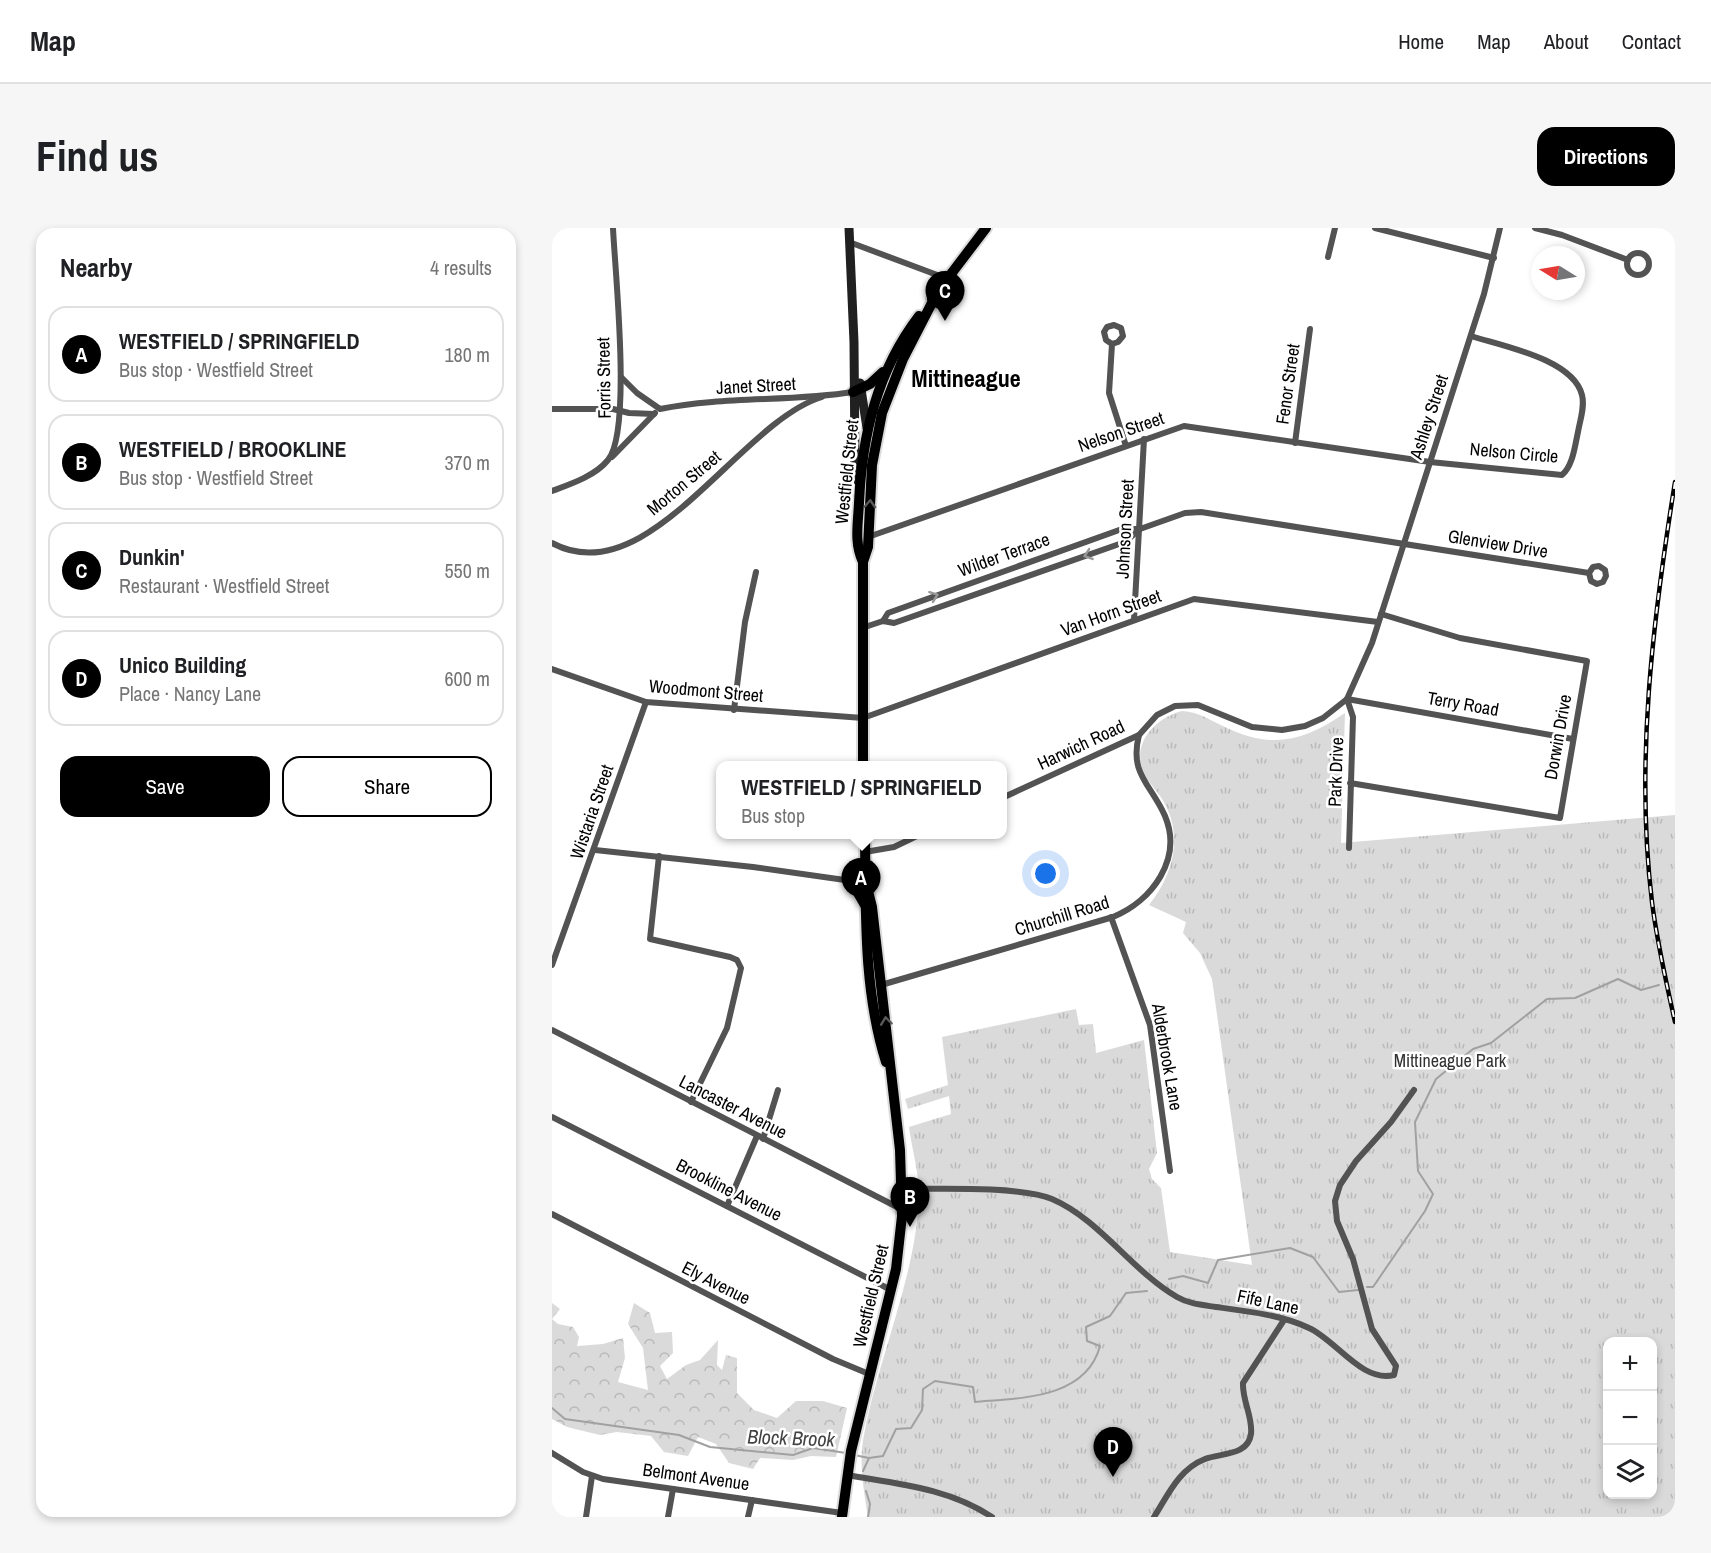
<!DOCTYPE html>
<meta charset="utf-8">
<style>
body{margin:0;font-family:"Archivo Narrow",sans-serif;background:#f6f6f6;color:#202124}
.controls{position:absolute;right:18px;bottom:18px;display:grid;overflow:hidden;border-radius:12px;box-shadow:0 3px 9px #0003}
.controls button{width:54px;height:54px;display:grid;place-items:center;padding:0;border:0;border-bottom:2px solid #e0e0e0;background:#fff;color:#202124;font:30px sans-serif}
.compass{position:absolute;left:979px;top:18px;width:54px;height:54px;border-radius:50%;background:#fff;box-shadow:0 3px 9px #0003;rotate:281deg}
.you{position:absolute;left:494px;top:646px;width:21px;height:21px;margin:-15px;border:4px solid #fff;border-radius:50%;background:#1a73e8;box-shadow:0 0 0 9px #1a73e833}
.badge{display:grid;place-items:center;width:39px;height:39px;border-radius:50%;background:#000;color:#fff;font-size:20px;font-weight:700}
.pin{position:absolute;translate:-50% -50px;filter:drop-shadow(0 2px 3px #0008)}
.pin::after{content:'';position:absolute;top:32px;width:21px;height:18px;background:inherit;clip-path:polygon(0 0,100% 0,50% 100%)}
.popup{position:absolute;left:164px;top:533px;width:291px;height:78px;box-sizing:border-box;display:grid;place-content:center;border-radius:12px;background:#fff;filter:drop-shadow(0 2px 4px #0005);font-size:20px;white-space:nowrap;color:#757577}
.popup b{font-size:22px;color:#202124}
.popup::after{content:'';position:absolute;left:50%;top:100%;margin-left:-12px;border:12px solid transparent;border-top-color:#fff}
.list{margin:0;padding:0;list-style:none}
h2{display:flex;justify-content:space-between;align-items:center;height:78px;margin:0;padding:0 24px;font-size:26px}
h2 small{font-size:20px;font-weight:400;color:#757577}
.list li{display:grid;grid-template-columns:39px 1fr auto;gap:18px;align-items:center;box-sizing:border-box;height:96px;margin:0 12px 12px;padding:0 12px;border:2px solid #e0e0e0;border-radius:18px}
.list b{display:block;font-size:22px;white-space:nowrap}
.list p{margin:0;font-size:20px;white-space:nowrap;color:#757577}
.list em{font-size:20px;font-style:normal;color:#757577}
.actions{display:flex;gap:12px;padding:18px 24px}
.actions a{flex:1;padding:14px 0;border:2px solid #000;border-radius:18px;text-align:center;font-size:21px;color:#000}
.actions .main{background:#000;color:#fff}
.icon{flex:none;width:33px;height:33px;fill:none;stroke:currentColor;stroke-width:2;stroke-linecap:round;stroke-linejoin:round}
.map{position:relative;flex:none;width:1123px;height:1289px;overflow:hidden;border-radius:18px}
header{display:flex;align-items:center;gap:36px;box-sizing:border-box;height:84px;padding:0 30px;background:#fff;border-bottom:2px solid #e0e0e0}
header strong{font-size:28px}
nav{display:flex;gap:33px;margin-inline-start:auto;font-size:21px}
.intro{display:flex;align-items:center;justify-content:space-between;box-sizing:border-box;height:144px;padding:0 36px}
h1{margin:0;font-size:42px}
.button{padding:15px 27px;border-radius:18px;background:#000;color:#fff;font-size:21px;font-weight:700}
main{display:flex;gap:36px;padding:0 36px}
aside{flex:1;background:#fff;border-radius:18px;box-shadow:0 3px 9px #0003}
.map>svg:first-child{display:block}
.forest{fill:url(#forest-crowns)}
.park{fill:url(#park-tufts);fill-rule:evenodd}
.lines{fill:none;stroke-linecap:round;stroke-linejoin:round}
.stream{stroke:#a1a1a1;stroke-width:2}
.primary-casing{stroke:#dbdbdb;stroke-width:14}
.minor{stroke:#535353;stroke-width:6}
.secondary{stroke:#202020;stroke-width:9}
.primary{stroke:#000;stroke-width:10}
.rail-casing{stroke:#000;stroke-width:4.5}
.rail{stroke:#fff;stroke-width:2;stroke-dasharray:7;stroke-linecap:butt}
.oneway{stroke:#595959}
.oneway2{stroke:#989898}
.labels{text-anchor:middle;stroke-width:5;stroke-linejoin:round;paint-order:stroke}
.street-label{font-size:18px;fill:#000;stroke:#fff}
.park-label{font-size:18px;fill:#313131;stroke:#fff}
.water-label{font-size:20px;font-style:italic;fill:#424242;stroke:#fff}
.district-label{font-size:24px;font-weight:bold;fill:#000;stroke:#fff}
</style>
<header>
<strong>Map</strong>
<nav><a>Home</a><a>Map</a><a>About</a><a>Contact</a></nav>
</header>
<div class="intro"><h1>Find us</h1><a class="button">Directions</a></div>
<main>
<aside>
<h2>Nearby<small>4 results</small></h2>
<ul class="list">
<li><span class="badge">A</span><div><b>WESTFIELD / SPRINGFIELD</b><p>Bus stop · Westfield Street</p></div><em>180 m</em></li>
<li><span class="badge">B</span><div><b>WESTFIELD / BROOKLINE</b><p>Bus stop · Westfield Street</p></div><em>370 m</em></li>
<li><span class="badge">C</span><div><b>Dunkin'</b><p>Restaurant · Westfield Street</p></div><em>550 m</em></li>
<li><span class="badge">D</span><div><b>Unico Building</b><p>Place · Nancy Lane</p></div><em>600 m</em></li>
</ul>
<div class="actions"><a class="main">Save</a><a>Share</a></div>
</aside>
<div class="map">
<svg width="1123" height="1289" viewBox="0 0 1123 1289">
<defs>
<pattern id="forest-crowns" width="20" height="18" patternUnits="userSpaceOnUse" patternTransform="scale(1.5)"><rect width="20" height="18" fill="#dadada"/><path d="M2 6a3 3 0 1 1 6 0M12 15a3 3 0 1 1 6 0" fill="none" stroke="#b9b9b9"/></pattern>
<pattern id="park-tufts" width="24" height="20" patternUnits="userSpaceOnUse" patternTransform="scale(1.5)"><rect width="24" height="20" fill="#dadada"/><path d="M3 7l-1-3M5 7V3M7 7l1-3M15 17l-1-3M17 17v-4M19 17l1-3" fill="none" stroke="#b9b9b9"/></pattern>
</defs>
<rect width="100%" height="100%" fill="#fff"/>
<!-- forest -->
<polygon class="forest" points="0,1075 8,1081 0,1091 6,1096 21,1099 27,1109 25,1118 51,1116 71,1110 73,1130 66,1154 96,1162 91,1120 76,1096 82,1075 98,1085 103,1105 120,1104 121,1125 108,1138 115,1151 134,1137 148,1132 166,1112 165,1137 170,1142 174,1127 185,1130 185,1165 202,1182 225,1190 244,1173 271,1173 295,1180 284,1229 259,1228 241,1232 208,1230 201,1241 177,1235 164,1216 146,1209 136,1228 112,1224 99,1208 65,1204 48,1207 15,1199 0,1191"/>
<!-- park -->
<path class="park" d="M630,483C648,484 657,492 673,499C720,522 752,513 793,485L789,615L1123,587V1289H316C312,1264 307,1237 311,1212C325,1132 363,1052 367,971C368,948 360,922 357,899L399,886L397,868L356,881L353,871L396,857L390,809L524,781L527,797L541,796L544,825L592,812L605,925L597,941L600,951L609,960L618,1024L700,1037L660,751L648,725L631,705L634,694L597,677C622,646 632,606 610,571C603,560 594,552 590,540C581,512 606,489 630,483ZM1056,1114H1100V1266H1056Z"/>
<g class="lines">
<!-- stream -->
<g class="stream">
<polyline points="617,1051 631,1048 656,1055 666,1032 738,1020 761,1029 787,1064 806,1062"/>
<polyline points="815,1059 821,1059 873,983 881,966 866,943 863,894 884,851 921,821 939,815 995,771 1023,770 1066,751 1089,762 1107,757"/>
<polyline points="0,1180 13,1191 127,1207 158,1219 241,1227 261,1220 294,1225"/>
<path d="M302,1227L317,1230L331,1228L344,1201L359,1200L370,1182L371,1161L383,1153L421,1159L423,1174C468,1170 534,1171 548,1118L535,1113L534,1099L558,1088L574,1065L595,1063"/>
<polyline points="311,1243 317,1230"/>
<polyline points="314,1263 318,1276 316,1289"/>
</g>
<defs>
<g id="primary">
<polyline points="380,71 434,0"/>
<polyline points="301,164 318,156 331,144"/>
<path d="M311,334C302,315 306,296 307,275C310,207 325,143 367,88"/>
<polyline points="311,538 311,334 316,319 320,237 330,185 351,131 384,67"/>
<path d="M313,606C314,682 311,761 334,834"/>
<polyline points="290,1289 299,1223 344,1041 350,988 348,922 320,679 314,655"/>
</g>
</defs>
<!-- primary casing -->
<use href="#primary" class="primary-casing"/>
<!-- minor -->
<g class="minor">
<polyline points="823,0 942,30"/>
<polyline points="983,0 1010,7 1076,32"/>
<polyline points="297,14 396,51"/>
<circle cx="1086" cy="36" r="11"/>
<polyline points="776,29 783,0"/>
<polyline points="560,116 566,114 571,108 569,100 562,97 555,99 552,104 554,112 560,116 557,165 574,218"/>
<path d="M69,149L85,165L108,181C171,168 238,174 301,164"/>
<polyline points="0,181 61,181 77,185 102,186"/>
<polyline points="743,215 758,101"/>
<polyline points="60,229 103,185"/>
<path d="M0,263C19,256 43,248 56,232C80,203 63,44 61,0"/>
<path d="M316,309L632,198L878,234L1010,247C1021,238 1023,217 1026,204C1028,192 1033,179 1030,167C1021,131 950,118 919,108"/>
<path d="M0,315C96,367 187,194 270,169"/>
<polyline points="582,392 592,211"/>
<polyline points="331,393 336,385 570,301 587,301"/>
<polyline points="310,400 331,393 342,395 573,314 588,301 633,285 649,284 1037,345 1041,339 1047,338 1053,342 1054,348 1051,354 1045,356 1039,353 1037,345"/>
<polyline points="0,441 94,474 311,490 642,371 826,394"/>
<polyline points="795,471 1021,511"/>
<polyline points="795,471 801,489 797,620"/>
<polyline points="182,482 193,394 204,344"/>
<polyline points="798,555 1008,590 1035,433 908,410 829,386"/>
<polyline points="450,570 587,507 605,487 623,478 646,477 700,499 730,502 753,498 771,490 795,471 820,415 932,66 948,0"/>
<polyline points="43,622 201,639 314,655"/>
<polyline points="313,624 342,619 369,606"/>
<polyline points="107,628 98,711 178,729 185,732 189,740 175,800 139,874"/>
<polyline points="559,689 598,797 618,943"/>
<polyline points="0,737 94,474"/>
<path d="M329,757L561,689C600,673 631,631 613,588C599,556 577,546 587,507"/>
<polyline points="0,802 349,981"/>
<polyline points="0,889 339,1062"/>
<polyline points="211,911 226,862"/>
<path d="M350,961C386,961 469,958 500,971C547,991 580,1043 625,1069C637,1076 651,1077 664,1079C694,1083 730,1087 757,1100C784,1112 810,1155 842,1147L844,1138L820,1101L801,1031L785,993L783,973L788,957L804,933L839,894L862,862"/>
<polyline points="175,978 205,908"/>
<polyline points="0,986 281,1131 317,1146"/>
<polyline points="0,1225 31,1244 51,1251 290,1285"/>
<path d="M295,1247C346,1256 396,1260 440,1289"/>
<polyline points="34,1289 40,1248"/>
<polyline points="116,1289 121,1261"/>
<polyline points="196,1289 200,1272"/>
<path d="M602,1289C616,1267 627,1241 653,1231C669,1225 696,1228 699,1206C701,1189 690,1172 691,1155L732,1092"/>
</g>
<!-- secondary -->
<g class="secondary">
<polyline points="297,0 302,114 303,237 306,253"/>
<polyline points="308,155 315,200"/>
</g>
<!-- primary -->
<use href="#primary" class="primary"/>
<defs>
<path id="rail" d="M1123,254C1101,391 1083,534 1100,674C1105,714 1114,754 1123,794"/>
</defs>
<!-- rail casing -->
<use href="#rail" class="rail-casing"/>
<!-- rail -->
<use href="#rail" class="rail"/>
</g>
<!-- one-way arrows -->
<defs><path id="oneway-chevron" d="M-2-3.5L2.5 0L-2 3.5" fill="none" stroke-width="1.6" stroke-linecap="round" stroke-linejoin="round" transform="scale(1.5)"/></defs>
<g class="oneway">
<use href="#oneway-chevron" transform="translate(318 276) rotate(-87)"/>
<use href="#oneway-chevron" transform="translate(334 793) rotate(-97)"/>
</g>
<g class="oneway2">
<use href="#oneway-chevron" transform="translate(536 327) rotate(161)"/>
<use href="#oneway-chevron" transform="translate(382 368) rotate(-20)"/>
</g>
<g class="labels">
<!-- street labels -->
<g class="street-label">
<text transform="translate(52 150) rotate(-91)" y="6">Forris Street</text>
<text transform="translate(736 156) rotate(-82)" y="6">Fenor Street</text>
<text transform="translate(204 158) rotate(-3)" y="6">Janet Street</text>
<text transform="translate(877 189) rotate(-72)" y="6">Ashley Street</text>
<text transform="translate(569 204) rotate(-19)" y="6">Nelson Street</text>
<text transform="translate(962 225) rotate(5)" y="6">Nelson Circle</text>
<text transform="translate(295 244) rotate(-84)" y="6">Westfield Street</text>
<text transform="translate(132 255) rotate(-40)" y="6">Morton Street</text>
<text transform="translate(573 301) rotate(-87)" y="6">Johnson Street</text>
<text transform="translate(946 316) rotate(9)" y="6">Glenview Drive</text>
<text transform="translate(452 327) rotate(-20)" y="6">Wilder Terrace</text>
<text transform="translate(559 385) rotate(-20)" y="6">Van Horn Street</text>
<text transform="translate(154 463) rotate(5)" y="6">Woodmont Street</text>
<text transform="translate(911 476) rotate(10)" y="6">Terry Road</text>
<text transform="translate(1006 509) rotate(-80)" y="6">Dorwin Drive</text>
<text transform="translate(529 517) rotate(-25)" y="6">Harwich Road</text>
<text transform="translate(784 544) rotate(-88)" y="6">Park Drive</text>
<text transform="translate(40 584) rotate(-71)" y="6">Wistaria Street</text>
<text transform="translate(510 688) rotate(-17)" y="6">Churchill Road</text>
<text transform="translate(615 829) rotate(80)" y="6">Alderbrook Lane</text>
<text transform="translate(181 879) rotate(27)" y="6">Lancaster Avenue</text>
<text transform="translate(177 962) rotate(27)" y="6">Brookline Avenue</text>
<text transform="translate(164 1055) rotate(27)" y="6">Ely Avenue</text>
<text transform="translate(319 1068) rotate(-77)" y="6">Westfield Street</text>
<text transform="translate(716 1074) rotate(12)" y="6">Fife Lane</text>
<text transform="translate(144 1249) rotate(8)" y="6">Belmont Avenue</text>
</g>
<!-- park labels -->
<g class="park-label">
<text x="898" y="839">Mittineague Park</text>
</g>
<!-- water labels -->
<g class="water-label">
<text transform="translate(239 1210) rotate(2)" y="7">Block Brook</text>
</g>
<!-- district labels -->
<g class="district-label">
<text x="414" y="159">Mittineague</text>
</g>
</g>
</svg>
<div class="controls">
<button>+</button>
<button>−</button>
<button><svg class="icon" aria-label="layers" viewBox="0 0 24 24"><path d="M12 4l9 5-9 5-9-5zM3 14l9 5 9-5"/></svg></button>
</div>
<svg class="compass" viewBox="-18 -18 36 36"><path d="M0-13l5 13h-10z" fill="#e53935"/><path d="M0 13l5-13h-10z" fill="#757577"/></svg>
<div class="you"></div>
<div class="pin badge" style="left:309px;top:680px">A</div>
<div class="popup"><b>WESTFIELD / SPRINGFIELD</b>Bus stop</div>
<div class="pin badge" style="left:358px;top:999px">B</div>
<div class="pin badge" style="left:393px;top:93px">C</div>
<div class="pin badge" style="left:561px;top:1249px">D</div>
</div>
</main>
